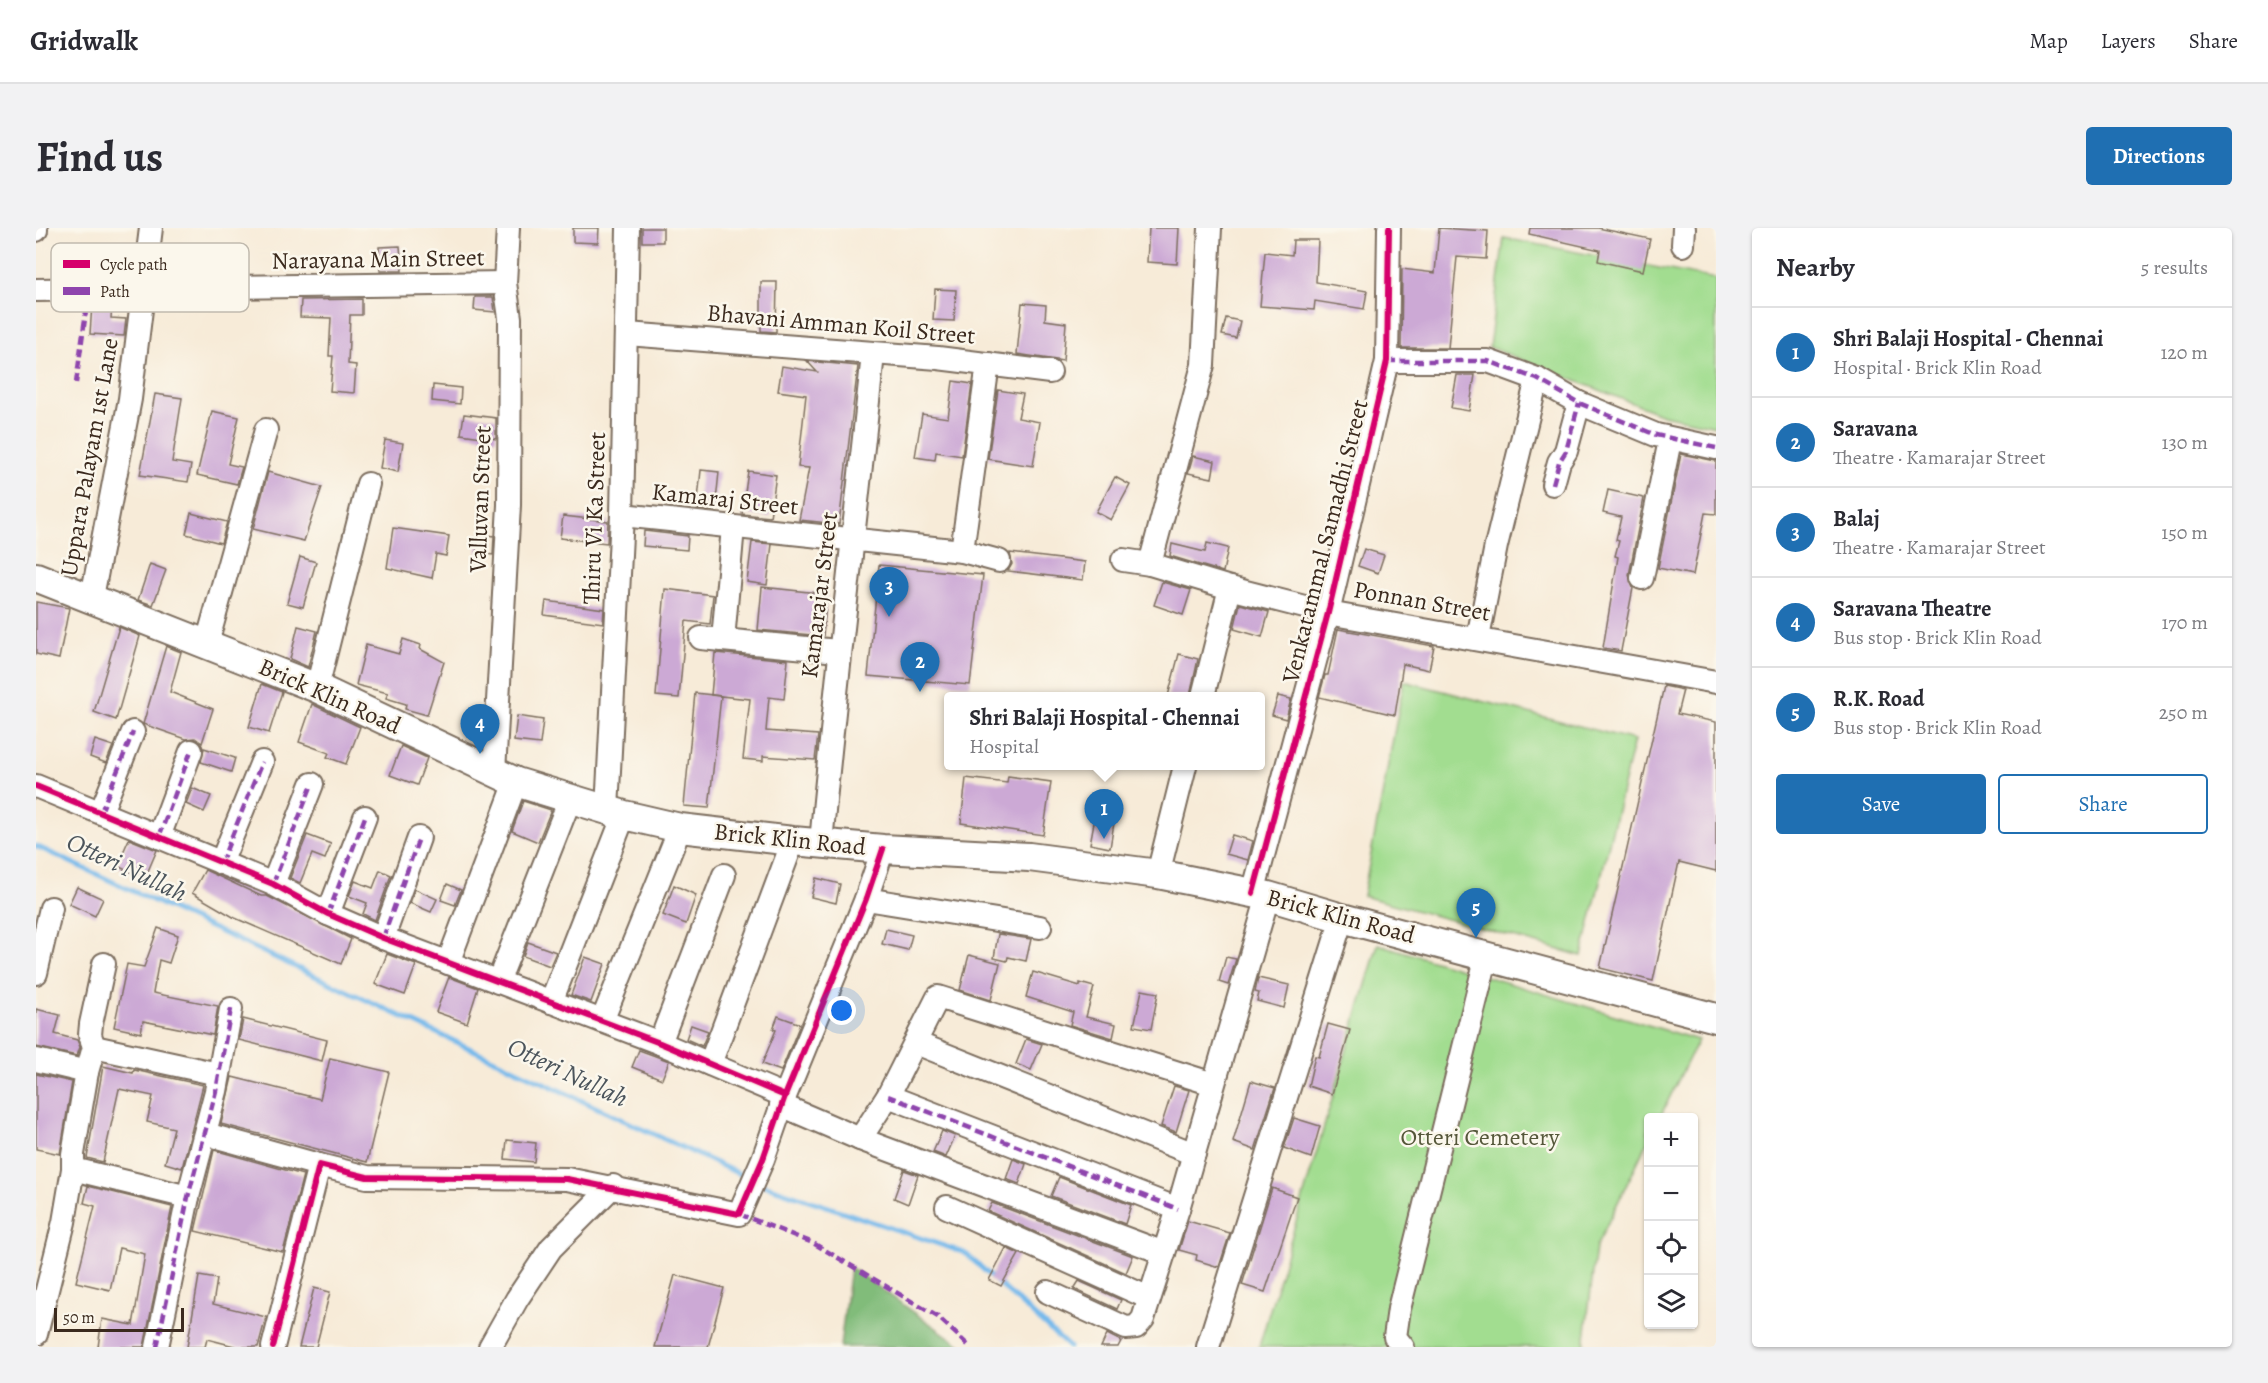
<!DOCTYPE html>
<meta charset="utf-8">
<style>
body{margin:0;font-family:Alegreya,serif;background:#f2f2f3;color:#2b2b33}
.controls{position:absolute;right:18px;bottom:18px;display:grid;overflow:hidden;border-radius:6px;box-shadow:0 2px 4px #0004}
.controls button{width:54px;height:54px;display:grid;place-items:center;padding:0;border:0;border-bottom:2px solid #e1e1e2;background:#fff;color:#2b2b33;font:30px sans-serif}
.scale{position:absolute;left:18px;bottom:15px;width:130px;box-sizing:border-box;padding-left:6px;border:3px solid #3b2a1e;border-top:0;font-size:16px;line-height:21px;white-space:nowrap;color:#3b2a1e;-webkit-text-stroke:4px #fbf7ec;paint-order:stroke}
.you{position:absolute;left:806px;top:783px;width:21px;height:21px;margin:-15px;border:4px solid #fff;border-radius:50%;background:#1a73e8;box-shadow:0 0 0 9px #1a73e833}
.badge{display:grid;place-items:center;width:39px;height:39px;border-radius:50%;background:#1f6fb2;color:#fff;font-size:20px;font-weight:700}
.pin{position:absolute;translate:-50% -50px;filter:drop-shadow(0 2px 3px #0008)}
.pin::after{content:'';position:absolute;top:32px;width:21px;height:18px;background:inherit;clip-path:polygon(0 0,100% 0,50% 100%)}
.popup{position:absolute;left:908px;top:464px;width:321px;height:78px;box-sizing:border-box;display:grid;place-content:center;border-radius:6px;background:#fff;filter:drop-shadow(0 2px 4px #0005);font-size:20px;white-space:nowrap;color:#7c7c81}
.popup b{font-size:22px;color:#2b2b33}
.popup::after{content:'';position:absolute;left:50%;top:100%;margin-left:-12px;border:12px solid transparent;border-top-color:#fff}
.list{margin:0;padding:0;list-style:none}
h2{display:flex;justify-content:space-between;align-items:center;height:78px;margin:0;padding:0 24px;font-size:26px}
h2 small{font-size:20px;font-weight:400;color:#7c7c81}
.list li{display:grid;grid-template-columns:39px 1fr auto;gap:18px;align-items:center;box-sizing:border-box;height:90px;padding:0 24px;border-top:2px solid #e1e1e2}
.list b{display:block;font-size:22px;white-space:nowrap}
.list p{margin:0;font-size:20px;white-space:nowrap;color:#7c7c81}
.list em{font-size:20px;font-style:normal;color:#7c7c81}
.actions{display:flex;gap:12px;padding:18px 24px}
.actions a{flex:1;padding:14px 0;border:2px solid #1f6fb2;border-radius:6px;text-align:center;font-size:21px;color:#1f6fb2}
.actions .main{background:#1f6fb2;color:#fff}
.icon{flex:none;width:33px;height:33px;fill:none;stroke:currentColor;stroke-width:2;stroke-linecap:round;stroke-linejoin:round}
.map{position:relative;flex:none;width:1680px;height:1119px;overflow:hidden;border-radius:6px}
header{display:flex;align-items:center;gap:36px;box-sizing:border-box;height:84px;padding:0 30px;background:#fff;border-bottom:2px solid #e1e1e2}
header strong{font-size:28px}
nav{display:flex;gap:33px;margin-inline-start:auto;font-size:21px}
.intro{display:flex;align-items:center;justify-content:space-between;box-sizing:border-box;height:144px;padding:0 36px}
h1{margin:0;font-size:42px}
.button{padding:15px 27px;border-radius:6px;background:#1f6fb2;color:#fff;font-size:21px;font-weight:700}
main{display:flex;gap:36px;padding:0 36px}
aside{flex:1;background:#fff;border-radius:6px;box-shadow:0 2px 4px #0004}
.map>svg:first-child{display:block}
.green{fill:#a2dd90;stroke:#6e8457;stroke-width:1.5}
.forest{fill:#81bc7a;stroke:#5e734c;stroke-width:1.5}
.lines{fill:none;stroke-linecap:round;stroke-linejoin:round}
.stream{stroke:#75b9eb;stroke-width:5}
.building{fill:#cca9d5}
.minor-casing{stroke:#7d6e5f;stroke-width:26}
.major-casing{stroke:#7d6e5f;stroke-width:32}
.minor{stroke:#fff;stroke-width:22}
.major{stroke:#fff;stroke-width:28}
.quiet{stroke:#8e44ad;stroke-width:4.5;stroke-dasharray:9 4.5;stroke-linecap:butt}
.cycleway-casing{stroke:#fbf7ec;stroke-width:10}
.cycleway{stroke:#d6006c;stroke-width:6}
.labels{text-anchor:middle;stroke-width:5;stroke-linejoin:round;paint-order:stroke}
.street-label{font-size:24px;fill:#3b2a1e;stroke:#fbf7ec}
.park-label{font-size:24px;fill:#55573a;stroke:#fbf7ec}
.water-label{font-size:26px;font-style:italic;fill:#4c555c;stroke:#fbf7ec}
.key{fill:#fbf7ec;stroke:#c1baae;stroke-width:1.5}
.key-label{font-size:16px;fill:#3b2a1e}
</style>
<header>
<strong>Gridwalk</strong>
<nav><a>Map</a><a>Layers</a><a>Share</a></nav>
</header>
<div class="intro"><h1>Find us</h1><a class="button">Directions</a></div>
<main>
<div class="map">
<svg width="1680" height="1119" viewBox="0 0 1680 1119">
<rect width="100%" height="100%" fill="#fbf7ec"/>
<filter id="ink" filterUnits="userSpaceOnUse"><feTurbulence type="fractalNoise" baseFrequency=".0167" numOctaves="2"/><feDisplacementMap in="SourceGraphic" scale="12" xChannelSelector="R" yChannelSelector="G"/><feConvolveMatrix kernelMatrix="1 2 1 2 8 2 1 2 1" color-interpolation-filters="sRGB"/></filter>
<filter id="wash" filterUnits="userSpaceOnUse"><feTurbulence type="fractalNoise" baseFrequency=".008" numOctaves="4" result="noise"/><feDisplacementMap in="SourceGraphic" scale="24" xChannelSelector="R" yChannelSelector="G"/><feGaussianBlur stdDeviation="1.35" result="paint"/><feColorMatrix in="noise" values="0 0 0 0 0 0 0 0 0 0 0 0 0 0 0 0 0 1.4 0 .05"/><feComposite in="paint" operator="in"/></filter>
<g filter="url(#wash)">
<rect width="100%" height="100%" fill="#f7ebd8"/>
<!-- green -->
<g class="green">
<polygon points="1468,10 1680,51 1680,198 1627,187 1453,119"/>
<polygon points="1368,453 1598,512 1546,728 1327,668"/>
<polygon points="1342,716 1662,812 1624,889 1612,890 1612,913 1560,1019 1548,1119 1223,1119"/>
</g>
<!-- forest -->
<polygon class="forest" points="814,1039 927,1119 804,1119"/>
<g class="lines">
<!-- stream -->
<g class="stream">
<polyline points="0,618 714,951"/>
<polyline points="722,955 929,1025 1033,1119"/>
</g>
</g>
<g id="blocks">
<!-- building -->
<g class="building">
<polygon points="537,0 563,0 562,15 537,14"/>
<rect x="606" y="0" width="21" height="14"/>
<polygon points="1113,0 1143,0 1141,36 1111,34"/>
<polygon points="1403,0 1452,3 1450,31 1421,29 1412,120 1365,120 1366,41 1399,45"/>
<polygon points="1494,0 1562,0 1614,11 1607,43 1562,33 1564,22 1493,6"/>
<polygon points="1257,12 1282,12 1280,54 1331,63 1328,81 1279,73 1278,82 1224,78 1229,24 1256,27"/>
<polygon points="364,18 366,43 344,43 343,19"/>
<polygon points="725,54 741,54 740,104 725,103"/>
<polygon points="899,61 920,62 918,93 897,92"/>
<polygon points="439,69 457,69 459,84 438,82"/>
<polygon points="326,71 326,87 314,87 312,136 320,137 318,165 294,163 297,128 293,128 295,90 264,89 265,72"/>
<polygon points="986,75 1010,77 1009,92 1030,95 1027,133 981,126"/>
<polygon points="56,76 76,77 75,90 90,91 88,108 54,106"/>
<polygon points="1190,90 1204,93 1200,110 1186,107"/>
<polygon points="771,133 822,138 803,296 763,292 773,240 762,239 770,167 742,163 746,138 781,144"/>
<polygon points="1421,147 1439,147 1433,183 1415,180"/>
<polygon points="917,153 936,156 926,228 900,224 899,232 879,229 886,186 912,190"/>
<polygon points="397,157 425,160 424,176 396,173"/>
<polygon points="962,162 987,166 982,190 1004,194 997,238 952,231"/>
<polygon points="119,166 146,170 136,234 155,237 152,254 104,247"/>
<polygon points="176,183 203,189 192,236 206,239 201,256 161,247"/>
<polygon points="428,186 460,190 460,211 425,206"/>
<polygon points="349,212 367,215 362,244 344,240"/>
<polygon points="1645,226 1680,233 1680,286 1669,285 1657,347 1622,340"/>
<polygon points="1157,228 1179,233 1176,250 1152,245"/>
<polygon points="665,242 683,244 679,283 661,281"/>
<polygon points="712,243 740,247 734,289 706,286"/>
<polygon points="232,244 286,259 268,313 217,301"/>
<polygon points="1079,249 1094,257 1075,292 1060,284"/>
<polygon points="1572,262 1608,270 1593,347 1597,360 1585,423 1567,420 1582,329 1579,328 1583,313 1580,312 1585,289 1567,285"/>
<polygon points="155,285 191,294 185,315 150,306"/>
<polygon points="527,288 572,293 571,315 524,310"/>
<polygon points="357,300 413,308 410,328 400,326 396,350 351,340"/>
<polygon points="608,303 652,308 651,322 607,318"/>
<polygon points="443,306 458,308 457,327 441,325"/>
<polygon points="716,314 736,316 731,357 711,354"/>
<polygon points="1171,315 1192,320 1187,344 1134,328 1136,316 1169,324"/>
<polygon points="1328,321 1348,327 1342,345 1322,338"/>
<polygon points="974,325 1049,334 1047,352 972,343 976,336"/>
<polygon points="264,329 280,334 267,379 251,375"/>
<polygon points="114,336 130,342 117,377 102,372"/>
<polygon points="843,337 947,347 934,457 832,448"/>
<polygon points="1126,354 1155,362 1147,387 1118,377"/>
<polygon points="726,359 791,366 787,408 722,402"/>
<polygon points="629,361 677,367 674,396 650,393 643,470 620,468"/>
<polygon points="510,373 568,381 567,395 508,387"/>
<polygon points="0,374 33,380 23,431 0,426"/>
<polygon points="1204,376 1233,384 1226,409 1198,401"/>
<polygon points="262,398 281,403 272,439 254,431"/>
<polygon points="83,399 104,408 80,492 58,484"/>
<polygon points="1302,401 1398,418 1393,442 1367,436 1359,487 1283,469 1289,447 1292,447"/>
<polygon points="367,411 385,417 384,421 408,434 391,487 369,481 370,476 350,470 352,465 320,457 330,417 363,426"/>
<polygon points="130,418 145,424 134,464 177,481 166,515 159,510 150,511 107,496"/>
<polygon points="679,425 752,432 748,471 733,469 730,503 782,507 779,532 727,528 727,533 707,531 714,471 675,467"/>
<polygon points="1143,426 1162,431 1154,468 1132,468"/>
<polygon points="226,456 246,464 233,505 213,499"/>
<polygon points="1628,458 1647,462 1641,486 1680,494 1680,643 1643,634 1617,753 1564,740"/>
<polygon points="659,465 685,468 673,580 648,578"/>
<polygon points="1242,468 1255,471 1250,491 1236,487"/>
<polygon points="276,476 324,499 310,536 291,529 293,525 263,514"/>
<polygon points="481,488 507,492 504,516 478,513"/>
<polygon points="59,512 77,518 70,535 54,529"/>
<polygon points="365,518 391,530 381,557 354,547"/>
<polygon points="168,520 199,530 195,544 165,534"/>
<polygon points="972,548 1015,554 1007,607 925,595 930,550 971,555"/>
<polygon points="156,560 175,568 168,584 150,576"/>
<polygon points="487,573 515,582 502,614 476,603"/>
<polygon points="1062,573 1081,576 1074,620 1054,616"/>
<polygon points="271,607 295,616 289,631 276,626 264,655 254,650"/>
<polygon points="1196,607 1217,613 1212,632 1190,626"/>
<polygon points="93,611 121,622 109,650 81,638"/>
<polygon points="169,642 225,668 231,668 315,711 305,736 199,690 156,665"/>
<polygon points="344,642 355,647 339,692 327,686 331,675 313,668 319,653 337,660"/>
<polygon points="780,650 804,656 800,675 775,669"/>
<polygon points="411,656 425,662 419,677 405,672"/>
<polygon points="638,657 660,667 650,696 627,687"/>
<polygon points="41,659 67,671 59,688 33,676"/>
<polygon points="379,661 401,671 395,684 374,675"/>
<polygon points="122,700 142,707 133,735 123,732 117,765 182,778 177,807 107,793 105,805 78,799 91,736 108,739"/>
<polygon points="850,701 876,707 872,722 846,716"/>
<polygon points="962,706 995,711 990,733 972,729 971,733 958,730"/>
<polygon points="492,714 520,724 514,738 487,728"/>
<polygon points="351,726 380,737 369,767 339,756"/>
<polygon points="933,727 964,735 955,772 924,762"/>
<polygon points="549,729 569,736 555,774 535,767"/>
<polygon points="1190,729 1200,731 1192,757 1183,754"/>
<polygon points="997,744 1044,758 1044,755 1058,759 1050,789 1080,796 1077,810 1034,797 1037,784 990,769"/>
<polygon points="413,749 442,760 431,795 400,784"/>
<polygon points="1222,750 1253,757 1248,780 1221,773 1223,765 1219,764"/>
<polygon points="1106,762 1122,765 1115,801 1098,798"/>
<polygon points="0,781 24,787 19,806 41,812 44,819 41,828 0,819"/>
<polygon points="742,788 764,796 745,843 726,836 740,802 737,801"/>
<polygon points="207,791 291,812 286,833 203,812"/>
<polygon points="1292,796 1314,802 1296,866 1272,858 1279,828 1283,829"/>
<polygon points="655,797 672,803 666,818 650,811"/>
<polygon points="990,811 1006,816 995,842 980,836"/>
<polygon points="603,822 633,833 626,851 596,839"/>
<polygon points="294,830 353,844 331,934 185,896 196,849 284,871"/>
<polygon points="67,838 97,845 98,842 167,857 146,940 129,935 138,900 111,894 117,868 83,861 67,934 51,930"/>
<polygon points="0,846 36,854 24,926 0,921"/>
<polygon points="1215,853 1239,860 1219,922 1197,914"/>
<polygon points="1138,858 1153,862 1140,904 1125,898"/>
<polygon points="1258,890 1284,898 1275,930 1248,920"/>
<polygon points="906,903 919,908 910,929 897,924"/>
<polygon points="471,912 500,915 498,934 469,931"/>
<polygon points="178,922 267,947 247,1024 159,1003"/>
<polygon points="977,931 990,936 983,956 970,951"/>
<polygon points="868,942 882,947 872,976 858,970"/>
<polygon points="1023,949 1095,977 1089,996 1015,968"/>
<polygon points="52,958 136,979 108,1119 62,1119 66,1091 97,1097 109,1026 83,1020 74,1062 40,1054 59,978 48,975"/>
<polygon points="1236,960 1261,969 1229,1064 1206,1057"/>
<polygon points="956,975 1097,1028 1090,1045 952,983"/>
<polygon points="1152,993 1194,1005 1183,1039 1160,1032 1161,1027 1143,1022"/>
<polygon points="970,1020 983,1026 965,1058 953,1052"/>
<polygon points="639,1047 688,1060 672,1119 619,1119"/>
<polygon points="163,1048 181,1051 177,1076 230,1089 222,1119 202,1119 171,1111 169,1119 151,1119"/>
<polygon points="1043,1053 1085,1072 1081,1081 1038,1061"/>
<polygon points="278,1060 294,1064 280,1119 263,1119"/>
<polygon points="1071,1106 1085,1113 1082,1119 1065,1119"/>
</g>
</g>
</g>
<g filter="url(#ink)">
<use href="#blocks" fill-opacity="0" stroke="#7d6e5f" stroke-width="1.5"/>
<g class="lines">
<defs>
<g id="minor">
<polyline points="0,2 0,0"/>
<polyline points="1647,17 1648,0"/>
<polyline points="0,62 469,55"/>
<polyline points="591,106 902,130 1014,144"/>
<polyline points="1351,133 1452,133 1501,151 1543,175 1620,207 1680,220"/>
<polyline points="1517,256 1523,234 1530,223 1543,175"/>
<polyline points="586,287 926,323 963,333"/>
<polyline points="926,323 952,136"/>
<polyline points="1087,332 1114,336 1194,360 1292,385 1680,454"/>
<polyline points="1114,336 1167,137 1174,0"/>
<polyline points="1606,350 1634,212"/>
<polyline points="56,369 94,171 115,0"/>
<polyline points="665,410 802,423"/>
<polyline points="1442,410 1460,318 1501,151"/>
<polyline points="687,412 697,299"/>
<polyline points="171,415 230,202"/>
<polyline points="281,460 332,256"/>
<polyline points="1167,468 1194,360"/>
<polyline points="458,544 473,277 474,90 469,55 472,0"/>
<polyline points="0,558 237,656 292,686 347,710 624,815 749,868"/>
<polyline points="571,582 586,287 592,0"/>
<polyline points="65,584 97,504"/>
<polyline points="123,609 155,523"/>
<path d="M785,615C800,451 820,289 837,126"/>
<polyline points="185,635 226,534"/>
<polyline points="1122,646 1149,538"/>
<polyline points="237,656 276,556"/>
<polyline points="1217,665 1292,385 1351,133 1353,0"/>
<polyline points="830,671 1004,699"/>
<polyline points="292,686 329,589"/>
<polyline points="347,710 383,610"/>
<polyline points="412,735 480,554"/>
<polyline points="0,745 15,680"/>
<polyline points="462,754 534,571"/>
<polyline points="515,774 588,587"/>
<polyline points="566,793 644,600"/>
<polyline points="624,815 688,647"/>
<polyline points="880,815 1158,926"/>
<polyline points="58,819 182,846"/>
<polyline points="0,832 51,844"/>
<polyline points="674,836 757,613"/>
<polyline points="852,868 1142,981"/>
<polyline points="745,877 824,911 1128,1025"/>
<polyline points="170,906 283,937"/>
<polyline points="824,911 852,868 902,769 1177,856"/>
<polyline points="37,941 152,969"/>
<polyline points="911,979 1113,1070"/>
<polyline points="1012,1064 1090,1100 1100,1099 1107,1091 1142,981 1232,668"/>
<polyline points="0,1106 28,994 37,941 37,926 51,844 58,819 54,807 55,796 68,736"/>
<polyline points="121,1119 152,969 180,863 195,781"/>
<polyline points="237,1119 283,937 331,949 531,951 703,986 727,931 749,868 830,671 847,621"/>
<polyline points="454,1119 481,1071 515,1020 577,958"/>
<polyline points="1172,1119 1306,690"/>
<polyline points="1367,1119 1359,1109 1363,1081 1451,727"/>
</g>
<polyline id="major" points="0,349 281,460 480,554 588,587 644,600 757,613 847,621 993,629 1122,646 1232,668 1306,690 1680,790"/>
</defs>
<!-- minor casing -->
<use href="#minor" class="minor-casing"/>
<!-- major casing -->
<use href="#major" class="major-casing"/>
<!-- minor -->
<use href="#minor" class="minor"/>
<!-- major -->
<use href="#major" class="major"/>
<!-- quiet -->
<g class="quiet">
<polyline points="1351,133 1452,133 1501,151 1543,175 1620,207 1680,220"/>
<polyline points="40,155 53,62"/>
<polyline points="1517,256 1523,234 1530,223 1543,175"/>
<polyline points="65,584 97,504"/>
<polyline points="123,609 155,523"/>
<polyline points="185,635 226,534"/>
<polyline points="237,656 276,556"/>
<polyline points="292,686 329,589"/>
<polyline points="347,710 383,610"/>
<polyline points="852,868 1142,981"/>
<polyline points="703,986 777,1015 902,1089 934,1119"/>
<polyline points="121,1119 152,969 180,863 195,781"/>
</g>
<defs>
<g id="cycleway">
<polyline points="0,558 237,656 292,686 347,710 624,815 749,868"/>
<polyline points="1217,665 1292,385 1351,133 1353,0"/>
<polyline points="237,1119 283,937 331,949 531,951 703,986 727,931 749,868 830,671 847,621"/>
</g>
</defs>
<!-- cycleway casing -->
<use href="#cycleway" class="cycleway-casing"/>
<!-- cycleway -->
<use href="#cycleway" class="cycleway"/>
</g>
</g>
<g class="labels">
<!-- street labels -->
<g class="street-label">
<text transform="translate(342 31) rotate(-1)" y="8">Narayana Main Street</text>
<text transform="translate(805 96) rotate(5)" y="8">Bhavani Amman Koil Street</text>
<text transform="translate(53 229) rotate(-80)" y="8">Uppara Palayam 1st Lane</text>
<text transform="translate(444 271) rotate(-88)" y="8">Valluvan Street</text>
<text transform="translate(689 271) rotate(6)" y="8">Kamaraj Street</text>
<text transform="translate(558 290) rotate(-88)" y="8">Thiru Vi Ka Street</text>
<text transform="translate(1289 313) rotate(-76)" y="8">Venkatammal Samadhi Street</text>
<text transform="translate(783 367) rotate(-83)" y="8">Kamarajar Street</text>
<text transform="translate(1386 373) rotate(10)" y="8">Ponnan Street</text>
<text transform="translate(294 468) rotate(24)" y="8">Brick Klin Road</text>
<text transform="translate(754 611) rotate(6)" y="8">Brick Klin Road</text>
<text transform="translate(1305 688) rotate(15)" y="8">Brick Klin Road</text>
</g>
<!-- park labels -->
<g class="park-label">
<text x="1444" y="917">Otteri Cemetery</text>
</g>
<!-- water labels -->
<g class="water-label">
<text transform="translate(91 639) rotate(25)" y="9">Otteri Nullah</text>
<text transform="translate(532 844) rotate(25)" y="9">Otteri Nullah</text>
</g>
</g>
<!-- legend -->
<rect x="15" y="15" width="198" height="69" rx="9" class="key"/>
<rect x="27" y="32" width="27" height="8" fill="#d6006c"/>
<rect x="27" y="59" width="27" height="8" fill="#8e44ad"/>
<g class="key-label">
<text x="64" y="42">Cycle path</text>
<text x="64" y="69">Path</text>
</g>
</svg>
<div class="controls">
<button>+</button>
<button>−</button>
<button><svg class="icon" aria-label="locate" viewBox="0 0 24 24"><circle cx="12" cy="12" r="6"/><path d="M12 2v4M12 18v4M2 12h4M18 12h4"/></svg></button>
<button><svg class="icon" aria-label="layers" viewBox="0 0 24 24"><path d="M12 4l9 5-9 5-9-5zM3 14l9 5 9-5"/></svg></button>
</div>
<div class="scale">50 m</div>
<div class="you"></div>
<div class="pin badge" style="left:1068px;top:611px">1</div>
<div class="popup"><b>Shri Balaji Hospital - Chennai</b>Hospital</div>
<div class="pin badge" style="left:884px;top:464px">2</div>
<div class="pin badge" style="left:853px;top:389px">3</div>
<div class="pin badge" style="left:444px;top:526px">4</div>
<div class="pin badge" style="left:1440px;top:710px">5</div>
</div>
<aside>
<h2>Nearby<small>5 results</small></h2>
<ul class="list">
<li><span class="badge">1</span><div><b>Shri Balaji Hospital - Chennai</b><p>Hospital · Brick Klin Road</p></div><em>120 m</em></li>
<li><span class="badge">2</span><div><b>Saravana</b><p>Theatre · Kamarajar Street</p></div><em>130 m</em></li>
<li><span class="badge">3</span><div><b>Balaj</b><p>Theatre · Kamarajar Street</p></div><em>150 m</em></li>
<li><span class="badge">4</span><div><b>Saravana Theatre</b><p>Bus stop · Brick Klin Road</p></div><em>170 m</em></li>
<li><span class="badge">5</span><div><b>R.K. Road</b><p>Bus stop · Brick Klin Road</p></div><em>250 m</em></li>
</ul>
<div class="actions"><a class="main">Save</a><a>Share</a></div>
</aside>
</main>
